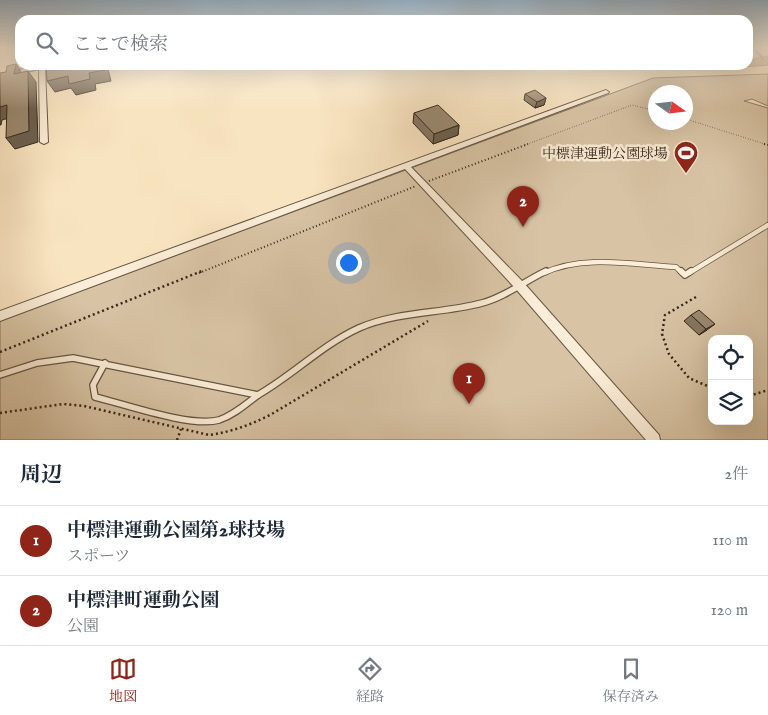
<!DOCTYPE html>
<html lang="ja">
<meta charset="utf-8">
<style>
body{margin:0;font-family:"IM FELL English","Noto Serif JP",serif;background:#f6f6f7;color:#1f2937}
.controls{position:absolute;right:15px;bottom:15px;display:grid;overflow:hidden;border-radius:10px;box-shadow:0 5px 20px #0002}
.controls button{width:45px;height:45px;display:grid;place-items:center;padding:0;border:0;border-bottom:1px solid #e0e1e3;background:#fff;color:#1f2937;font:25px sans-serif}
.compass{position:absolute;left:648px;top:85px;width:45px;height:45px;border-radius:50%;background:#fff;box-shadow:0 5px 20px #0002;rotate:104deg}
.you{position:absolute;left:348px;top:262px;width:18px;height:18px;margin:-12px;border:4px solid #fff;border-radius:50%;background:#1a73e8;box-shadow:0 0 0 8px #1a73e833}
.badge{display:grid;place-items:center;width:32px;height:32px;border-radius:50%;background:#8f2418;color:#fff;font-size:16px;font-weight:700}
.pin{position:absolute;translate:-50% -41px;filter:drop-shadow(0 1px 2px #0008)}
.pin::after{content:'';position:absolute;top:26px;width:18px;height:15px;background:inherit;clip-path:polygon(0 0,100% 0,50% 100%)}
.list{margin:0;padding:0;list-style:none}
h2{display:flex;justify-content:space-between;align-items:center;height:65px;margin:0;padding:0 20px;font-size:21px}
h2 small{font-size:16px;font-weight:400;color:#747a83}
.list li{display:grid;grid-template-columns:32px 1fr auto;gap:15px;align-items:center;box-sizing:border-box;height:70px;padding:0 20px;border-top:1px solid #e0e1e3}
.list b{display:block;font-size:19px;white-space:nowrap}
.list p{margin:0;font-size:16px;white-space:nowrap;color:#747a83}
.list em{font-size:16px;font-style:normal;color:#747a83}
.icon{flex:none;width:28px;height:28px;fill:none;stroke:currentColor;stroke-width:2;stroke-linecap:round;stroke-linejoin:round}
.map{position:relative;flex:none;width:768px;height:440px;overflow:hidden}
.search{position:absolute;background:#fff;box-shadow:0 5px 20px #0002;left:15px;right:15px;top:15px;height:55px;display:flex;align-items:center;gap:12px;box-sizing:border-box;padding:0 18px;border-radius:15px;color:#747a83;font-size:19px}
.sheet{height:205px;background:#fff}
nav{display:flex;justify-content:space-around;align-items:center;box-sizing:border-box;height:70px;border-top:1px solid #e0e1e3;background:#fff;font-size:14px;color:#747a83}
nav a{display:grid;justify-items:center;gap:2px}
nav .on{color:#8f2418}
.map>svg:first-child{display:block}
.green{fill:#d8c4a5;stroke:#867660;fill-rule:evenodd}
.water{fill:#b6a488;stroke:#82725c}
.lines{fill:none;stroke-linecap:round;stroke-linejoin:round}
.stream{stroke:#82725c;stroke-width:2.5}
.service-far1-casing{stroke:#665644;stroke-width:6}
.service-casing{stroke:#665644;stroke-width:8}
.minor-casing{stroke:#665644;stroke-width:2}
.path-far2{stroke:#35271a;stroke-width:1;stroke-dasharray:0.5 2;stroke-linecap:butt}
.path-far1{stroke:#35271a;stroke-width:2;stroke-dasharray:1 2.5;stroke-linecap:butt}
.path{stroke:#35271a;stroke-width:2.5;stroke-dasharray:2 3;stroke-linecap:butt}
.service-far1{stroke:#fbedd7;stroke-width:4.5}
.service{stroke:#fbedd7;stroke-width:5.5}
.minor{fill:#fbedd7;fill-rule:evenodd}
.wall{fill:#857661;stroke:#35271a}
.shaded-wall{fill:#6c604f;stroke:#35271a}
.building{fill:#9b8971;stroke:#35271a}
.labels{text-anchor:middle;stroke-width:5;stroke-linejoin:round;paint-order:stroke}
.poi-label{font-size:14px;fill:#35271a;stroke:#fbedd7;text-anchor:end}
</style>
<div class="map">
<svg width="768" height="440" viewBox="0 0 768 440">
<rect width="100%" height="100%" fill="#f9e4c1"/>
<filter id="stains"><feTurbulence type="fractalNoise" baseFrequency=".004" numOctaves="4"/><feColorMatrix values="0 0 0 0 .2 0 0 0 0 .09 0 0 0 0 .02 0 0 0 .5 -.17"/></filter>
<radialGradient id="worn" r=".72"><stop offset=".6" stop-color="#630" stop-opacity="0"/><stop offset="1" stop-color="#630" stop-opacity=".3"/></radialGradient>
<!-- green -->
<path class="green" d="M768,74V106L752,99L744,101L768,108V440H0V321L653,78ZM656,92H686V122H656ZM712,339H749V421H712Z"/>
<!-- water -->
<path class="water" d="M768,56V65C736,68 705,68 673,65H748V60Z"/>
<g class="lines">
<!-- stream -->
<polyline class="stream" points="754,48 763,59"/>
<defs>
<g id="service-far1">
<path d="M544,273C583,254 634,265 676,267L682,273"/>
<polyline points="689,273 768,225"/>
</g>
<g id="service">
<polyline points="681,271 685,275 691,271"/>
<path d="M105,363L93,385L95,397C124,404 192,428 219,420C234,415 246,404 258,395"/>
<path d="M0,375L37,363L73,358L258,395C293,375 322,345 359,328C398,311 441,314 482,303C505,297 525,281 546,271"/>
</g>
<g id="minor">
<polygon points="42,65 53,65 45,68 48,142 44,144 40,142 39,69 0,78 0,74"/>
<polygon points="606,90 609,92 608,93 411,167 523,282 659,435 660,440 646,440 515,288 405,169 0,321 0,311"/>
</g>
</defs>
<!-- service-far1 casing -->
<use href="#service-far1" class="service-far1-casing"/>
<!-- service casing -->
<use href="#service" class="service-casing"/>
<!-- minor casing -->
<use href="#minor" class="minor-casing"/>
<!-- path-far2 -->
<g class="path-far2">
<polyline points="686,119 768,145"/>
<polyline points="525,145 632,105 656,111"/>
</g>
<!-- path-far1 -->
<g class="path-far1">
<polyline points="764,144 768,145"/>
<polyline points="429,181 528,144"/>
<polyline points="199,273 416,186"/>
</g>
<!-- path -->
<g class="path">
<polyline points="696,297 665,315 662,334 669,354 689,378 712,388"/>
<polyline points="0,352 202,271"/>
<polyline points="749,396 768,390"/>
<path d="M0,413L63,404L84,406L209,435C231,432 250,425 270,415L428,321"/>
<polyline points="177,440 181,429"/>
</g>
<!-- service-far1 -->
<use href="#service-far1" class="service-far1"/>
<!-- service -->
<use href="#service" class="service"/>
<!-- minor -->
<use href="#minor" class="minor"/>
</g>
<!-- wall -->
<g class="wall">
<polygon points="525,94 546,98 544,105 535,108 524,100"/>
<polygon points="414,113 459,125 458,135 433,144 413,123"/>
<polygon points="691,315 707,330 699,335 684,321"/>
</g>
<!-- shaded-wall -->
<g class="shaded-wall">
<polygon points="16,64 23,75 14,74"/>
<polygon points="104,65 107,65 111,81 95,84 96,90 76,95 71,88 55,92 47,81 68,76 89,73"/>
<polygon points="28,71 36,82 38,142 15,149 6,138"/>
<polygon points="546,98 544,105 535,108 537,102"/>
<polygon points="7,105 16,116 2,120 1,125 0,125 0,107"/>
<polygon points="459,125 458,135 433,144 434,134"/>
<polygon points="715,324 707,330 699,335 706,329"/>
</g>
<!-- building -->
<g class="building">
<polygon points="16,64 14,74 28,71 29,131 6,138 7,105 0,107 0,73 6,72 7,66"/>
<polygon points="46,65 104,65 105,70 89,73 90,79 69,84 68,76 47,81"/>
<polygon points="535,90 546,98 537,102 525,94"/>
<polygon points="438,105 459,125 434,134 414,113"/>
<polygon points="699,310 715,324 706,329 691,315"/>
</g>
<!-- sky -->
<linearGradient id="sky" x2="0" y2="1"><stop stop-color="#94aec2"/><stop offset="0.44" stop-color="#fcf3e3"/><stop offset="1" stop-color="#fcf3e3" stop-opacity="0"/></linearGradient>
<rect width="768" height="109" fill="url(#sky)"/>
<!-- icons -->
<defs>
<symbol id="stadium-pin" viewBox="-11 -11 22 30"><path d="M0 17L-7.5 6A9.5 9.5 0 1 1 7.5 6Z" fill="#8f2418" stroke="#fbedd7"/><path d="M0-5a6.5 5 0 1 0 0 10a6.5 5 0 1 0 0-10ZM-3.5-1.8h7v3.6h-7Z" fill="#fff"/></symbol>
</defs>
<g fill-rule="evenodd">
<use href="#stadium-pin" x="672" y="139" width="28" height="38"/>
</g>
<g class="labels">
<!-- poi labels -->
<g class="poi-label">
<text x="668" y="158">中標津運動公園球場</text>
</g>
</g>
<rect width="100%" height="100%" filter="url(#stains)"/>
<rect width="100%" height="100%" fill="url(#worn)"/>
</svg>
<div class="controls">
<button><svg class="icon" aria-label="locate" viewBox="0 0 24 24"><circle cx="12" cy="12" r="6"/><path d="M12 2v4M12 18v4M2 12h4M18 12h4"/></svg></button>
<button><svg class="icon" aria-label="layers" viewBox="0 0 24 24"><path d="M12 4l9 5-9 5-9-5zM3 14l9 5 9-5"/></svg></button>
</div>
<svg class="compass" viewBox="-18 -18 36 36"><path d="M0-13l5 13h-10z" fill="#e53935"/><path d="M0 13l5-13h-10z" fill="#747a83"/></svg>
<div class="you"></div>
<div class="pin badge" style="left:469px;top:404px">1</div>
<div class="pin badge" style="left:523px;top:227px">2</div>
<div class="search"><svg class="icon" aria-label="search" viewBox="0 0 24 24"><circle cx="10" cy="10" r="6"/><path d="M15 15l6 6"/></svg>ここで検索</div>
</div>
<section class="sheet">
<h2>周辺<small>2件</small></h2>
<ul class="list">
<li><span class="badge">1</span><div><b>中標津運動公園第2球技場</b><p>スポーツ</p></div><em>110 m</em></li>
<li><span class="badge">2</span><div><b>中標津町運動公園</b><p>公園</p></div><em>120 m</em></li>
</ul>
</section>
<nav>
<a class="on"><svg class="icon" aria-label="map" viewBox="0 0 24 24"><path d="M3 6l6-2 6 2 6-2v14l-6 2-6-2-6 2zM9 4v14M15 6v14"/></svg>地図</a>
<a><svg class="icon" aria-label="directions" viewBox="0 0 24 24"><path d="M12 3l9 9-9 9-9-9zM9 14v-3h6M13 9l2 2-2 2"/></svg>経路</a>
<a><svg class="icon" aria-label="saved" viewBox="0 0 24 24"><path d="M7 4h10v16l-5-4-5 4z"/></svg>保存済み</a>
</nav>
